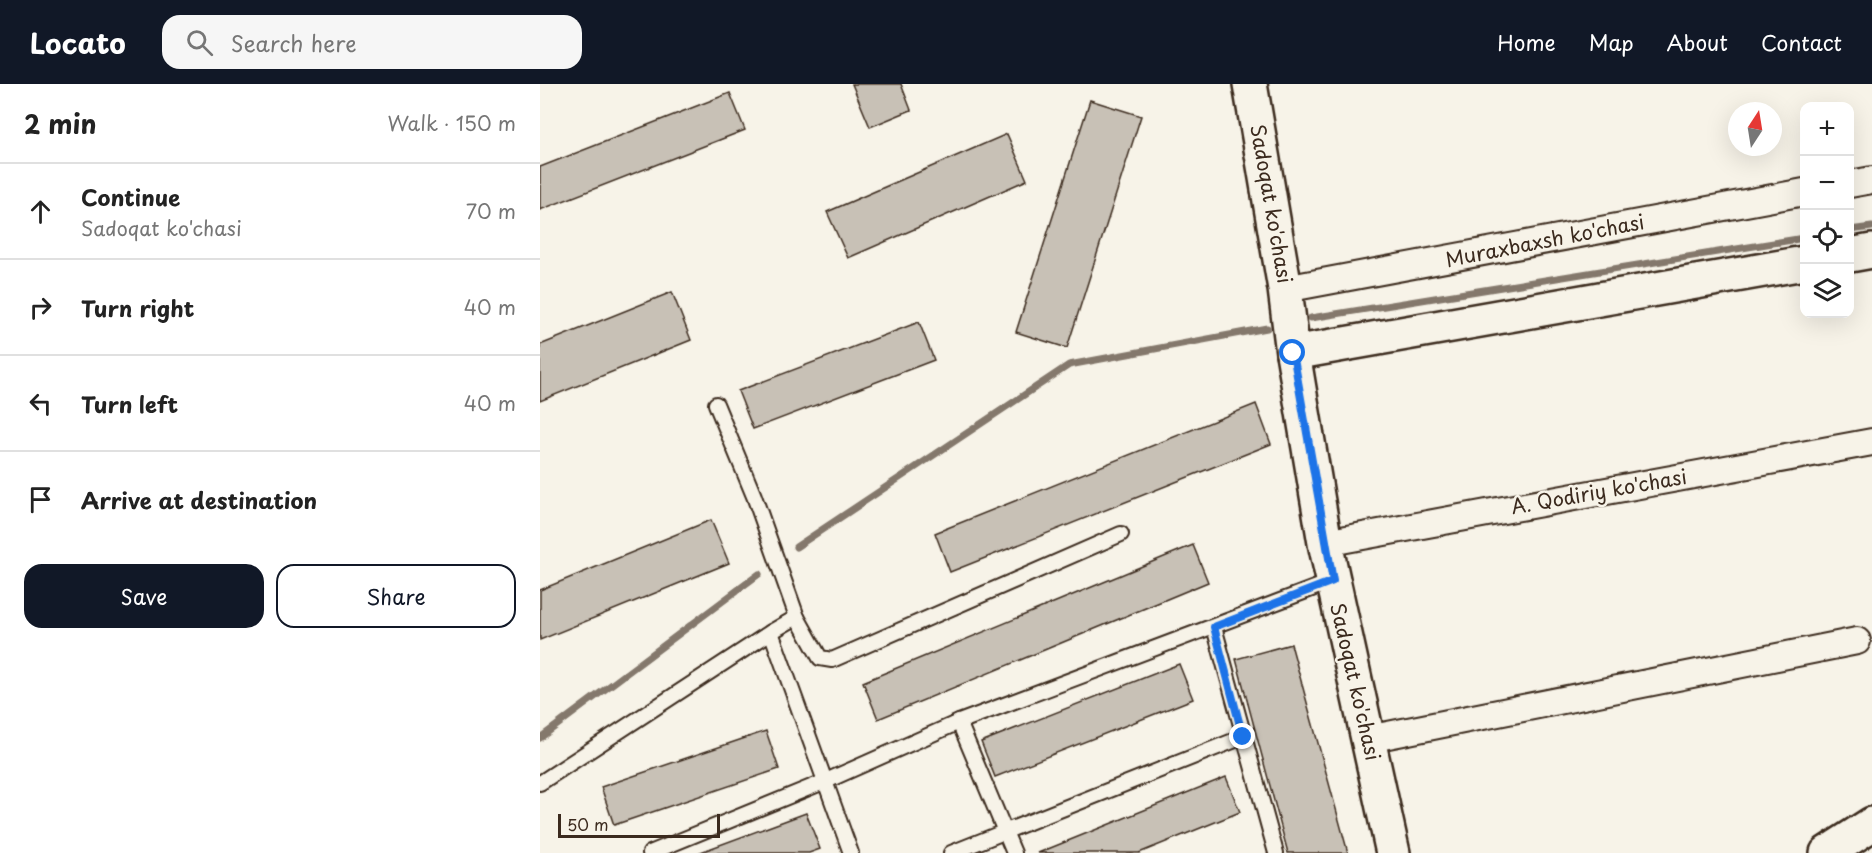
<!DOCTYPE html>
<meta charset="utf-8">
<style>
body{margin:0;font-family:"Playpen Sans",sans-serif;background:#f6f6f6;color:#222}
.controls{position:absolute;right:18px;top:18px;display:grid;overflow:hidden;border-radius:12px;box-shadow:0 6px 24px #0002}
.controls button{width:54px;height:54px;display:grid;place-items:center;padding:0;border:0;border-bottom:2px solid #e0e0e0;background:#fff;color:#222;font:30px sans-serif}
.compass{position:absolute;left:1188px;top:18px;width:54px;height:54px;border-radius:50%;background:#fff;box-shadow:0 6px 24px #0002;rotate:12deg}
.scale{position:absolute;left:18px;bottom:15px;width:162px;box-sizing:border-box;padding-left:6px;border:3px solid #3b2a1e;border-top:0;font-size:16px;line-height:21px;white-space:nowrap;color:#3b2a1e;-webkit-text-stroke:4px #f7f3e8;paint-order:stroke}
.stop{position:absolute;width:18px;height:18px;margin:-14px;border:4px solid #1a73e8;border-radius:50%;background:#fff}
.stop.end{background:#1a73e8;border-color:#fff;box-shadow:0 2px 6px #0008}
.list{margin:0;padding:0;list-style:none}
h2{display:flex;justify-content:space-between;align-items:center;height:78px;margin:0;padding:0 24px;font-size:26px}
h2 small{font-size:20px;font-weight:400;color:#767676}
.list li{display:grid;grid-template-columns:39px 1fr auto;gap:18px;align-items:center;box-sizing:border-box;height:96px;padding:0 24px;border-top:2px solid #e0e0e0}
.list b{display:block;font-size:22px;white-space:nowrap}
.list p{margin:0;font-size:20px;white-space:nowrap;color:#767676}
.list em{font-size:20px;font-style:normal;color:#767676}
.actions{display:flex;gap:12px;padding:18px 24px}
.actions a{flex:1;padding:14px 0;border:2px solid #111827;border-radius:18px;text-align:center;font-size:21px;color:#111827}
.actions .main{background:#111827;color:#fff}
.icon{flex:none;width:33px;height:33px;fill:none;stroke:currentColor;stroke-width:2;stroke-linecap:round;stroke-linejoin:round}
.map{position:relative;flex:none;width:1332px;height:769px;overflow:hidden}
header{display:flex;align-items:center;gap:36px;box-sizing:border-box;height:84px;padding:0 30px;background:#111827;color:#fff}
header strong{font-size:28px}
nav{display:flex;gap:33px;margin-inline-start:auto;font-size:21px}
.search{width:420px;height:54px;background:#f6f6f6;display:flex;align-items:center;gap:15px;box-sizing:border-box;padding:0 21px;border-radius:18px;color:#767676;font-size:22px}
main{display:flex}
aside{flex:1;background:#fff}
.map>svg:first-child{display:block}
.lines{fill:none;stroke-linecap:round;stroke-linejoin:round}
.stream{stroke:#84786c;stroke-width:7}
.building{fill:#c8c1b6;stroke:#3b2a1e;stroke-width:1.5}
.service-casing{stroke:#3b2a1e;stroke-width:18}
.minor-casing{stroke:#3b2a1e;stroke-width:30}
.tertiary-casing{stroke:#3b2a1e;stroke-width:38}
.service{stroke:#f7f3e8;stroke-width:14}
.minor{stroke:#f7f3e8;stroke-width:26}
.tertiary{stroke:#f7f3e8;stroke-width:33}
.route{stroke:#1a73e8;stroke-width:8}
.labels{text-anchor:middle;stroke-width:5;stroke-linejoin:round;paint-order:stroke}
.street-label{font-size:20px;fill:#3b2a1e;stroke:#f7f3e8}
</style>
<header>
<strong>Locato</strong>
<div class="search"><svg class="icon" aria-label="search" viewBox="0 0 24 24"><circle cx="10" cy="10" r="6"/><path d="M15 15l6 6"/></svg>Search here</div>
<nav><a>Home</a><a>Map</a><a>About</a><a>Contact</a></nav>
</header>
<main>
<aside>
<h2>2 min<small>Walk · 150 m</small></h2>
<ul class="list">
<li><svg class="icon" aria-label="ahead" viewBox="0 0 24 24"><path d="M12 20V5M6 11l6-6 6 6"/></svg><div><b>Continue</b><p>Sadoqat ko'chasi</p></div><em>70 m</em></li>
<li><svg class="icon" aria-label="right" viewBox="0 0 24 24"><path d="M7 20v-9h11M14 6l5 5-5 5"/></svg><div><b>Turn right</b></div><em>40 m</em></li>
<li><svg class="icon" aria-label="left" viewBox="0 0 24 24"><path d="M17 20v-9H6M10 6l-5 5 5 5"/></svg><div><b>Turn left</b></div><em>40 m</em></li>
<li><svg class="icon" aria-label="arrive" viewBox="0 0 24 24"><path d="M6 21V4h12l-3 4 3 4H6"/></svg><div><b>Arrive at destination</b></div></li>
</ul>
<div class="actions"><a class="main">Save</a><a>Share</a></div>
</aside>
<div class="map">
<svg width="1332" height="769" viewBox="0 0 1332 769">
<rect width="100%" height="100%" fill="#f7f3e8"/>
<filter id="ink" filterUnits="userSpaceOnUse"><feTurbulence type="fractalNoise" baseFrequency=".0167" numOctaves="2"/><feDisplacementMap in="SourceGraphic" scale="12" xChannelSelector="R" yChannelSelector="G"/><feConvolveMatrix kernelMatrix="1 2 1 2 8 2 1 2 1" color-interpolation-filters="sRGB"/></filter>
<g filter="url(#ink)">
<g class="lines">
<!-- stream -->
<g class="stream">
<polyline points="1310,146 1332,143"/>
<polyline points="771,234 1264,154"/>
<polyline points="256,463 529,281 727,244"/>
<polyline points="0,654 219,490"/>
</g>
</g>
<!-- building -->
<g class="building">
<polygon points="312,0 361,0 371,26 330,43"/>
<polygon points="190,9 205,46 0,126 0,83"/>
<polygon points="550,16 601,32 527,264 476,248"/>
<polygon points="467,50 487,96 308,174 287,128"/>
<polygon points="132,208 151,256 0,317 0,261"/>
<polygon points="379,238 394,276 213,345 198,307"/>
<polygon points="716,320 731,360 410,488 395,449"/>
<polygon points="171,436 189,479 0,556 0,506"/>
<polygon points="653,461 668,498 338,635 323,598"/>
<polygon points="751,560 808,769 748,769 696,575"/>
<polygon points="639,580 653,615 455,693 441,658"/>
<polygon points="226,647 239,685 74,741 61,703"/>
<polygon points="686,693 700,728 599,769 498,769"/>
<polygon points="266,729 280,765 269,769 158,769"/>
</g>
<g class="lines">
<defs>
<g id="service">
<polyline points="257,533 280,574 292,576 581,450"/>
<polyline points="674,543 736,769"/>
<polyline points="231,548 311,769"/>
<polyline points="419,638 474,769"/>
<polyline points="0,699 231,548 257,533 214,412 176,320"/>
<polyline points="110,769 286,697 419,638 793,497"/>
<polyline points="411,769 703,653"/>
</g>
<g id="minor">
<polyline points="1310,100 1332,96"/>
<polyline points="745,205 1264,108"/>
<polyline points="785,459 1332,358"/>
<polyline points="828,655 1317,557"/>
</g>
<g id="tertiary">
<polyline points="710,0 745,205 753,269 785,459 853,769"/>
<polyline points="1310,171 1332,167"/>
<polyline points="753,269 1264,179"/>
<polyline points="1287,769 1332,740"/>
</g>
</defs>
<!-- service casing -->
<use href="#service" class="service-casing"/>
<!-- minor casing -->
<use href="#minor" class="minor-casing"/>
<!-- tertiary casing -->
<use href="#tertiary" class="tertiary-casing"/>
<!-- service -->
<use href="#service" class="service"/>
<!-- minor -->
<use href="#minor" class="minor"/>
<!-- tertiary -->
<use href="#tertiary" class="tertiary"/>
</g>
</g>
<g class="lines" filter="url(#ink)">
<!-- route -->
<polyline class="route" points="703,653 674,543 793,497 753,269"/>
</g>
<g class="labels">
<!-- street labels -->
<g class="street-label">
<text transform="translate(731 120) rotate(80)" y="7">Sadoqat ko'chasi</text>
<text transform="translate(1005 157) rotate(-11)" y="7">Muraxbaxsh ko'chasi</text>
<text transform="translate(1059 408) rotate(-10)" y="7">A. Qodiriy ko'chasi</text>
<text transform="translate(815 598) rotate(77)" y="7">Sadoqat ko'chasi</text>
</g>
</g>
</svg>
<div class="controls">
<button>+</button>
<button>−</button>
<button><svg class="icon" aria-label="locate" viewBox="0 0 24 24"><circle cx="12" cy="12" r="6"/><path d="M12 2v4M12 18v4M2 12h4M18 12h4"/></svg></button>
<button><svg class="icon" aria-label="layers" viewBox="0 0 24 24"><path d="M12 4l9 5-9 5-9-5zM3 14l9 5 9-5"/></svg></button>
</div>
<svg class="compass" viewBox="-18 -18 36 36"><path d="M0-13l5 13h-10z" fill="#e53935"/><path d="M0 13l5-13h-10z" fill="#767676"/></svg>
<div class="scale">50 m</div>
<div class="stop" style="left:753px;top:269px"></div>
<div class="stop end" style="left:703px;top:653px"></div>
</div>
</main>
